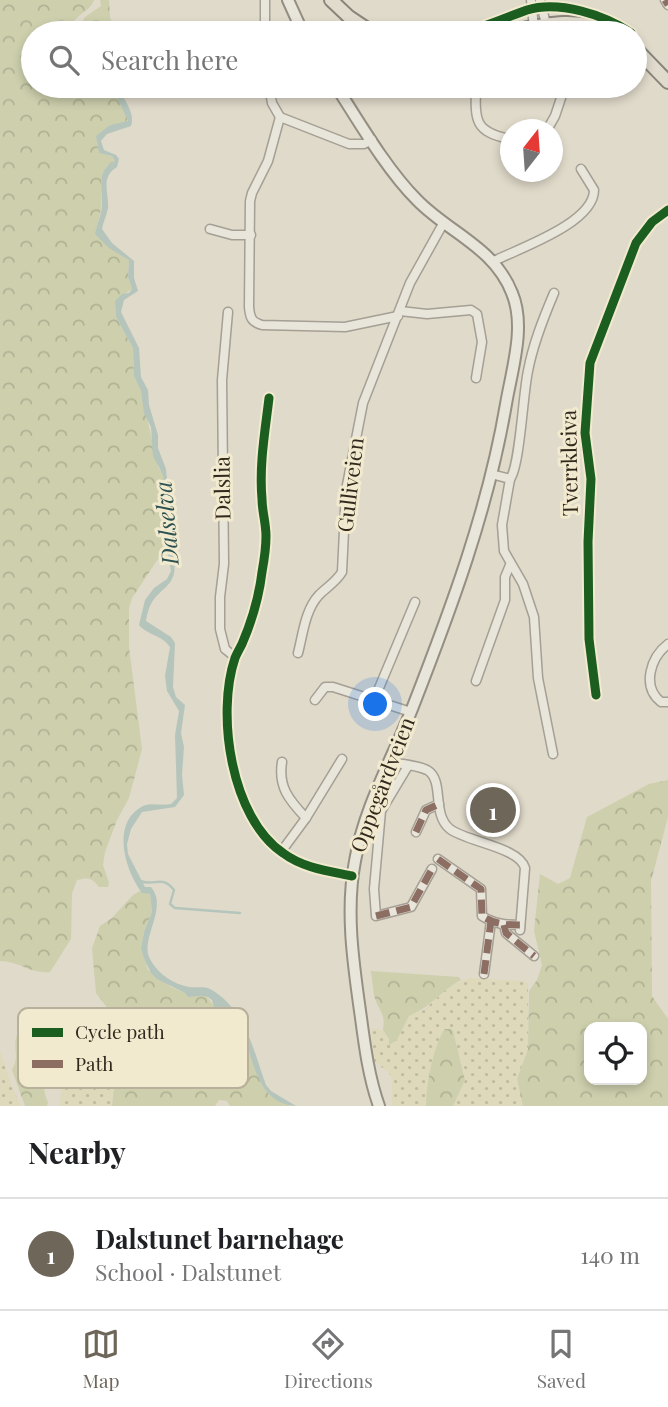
<!DOCTYPE html>
<meta charset="utf-8">
<style>
body{margin:0;font-family:"Playfair Display",serif;background:#f6f6f6;color:#202124}
.controls{position:absolute;right:21px;bottom:21px;display:grid;overflow:hidden;border-radius:14px;box-shadow:0 4px 10px #0003}
.controls button{width:63px;height:63px;display:grid;place-items:center;padding:0;border:0;border-bottom:2px solid #e0e0e0;background:#fff;color:#202124;font:35px sans-serif}
.compass{position:absolute;left:500px;top:119px;width:63px;height:63px;border-radius:50%;background:#fff;box-shadow:0 4px 10px #0003;rotate:17deg}
.you{position:absolute;left:376px;top:705px;width:24px;height:24px;margin:-18px;border:5px solid #fff;border-radius:50%;background:#1a73e8;box-shadow:0 0 0 10px #1a73e833}
.badge{display:grid;place-items:center;width:46px;height:46px;border-radius:50%;background:#6f665a;color:#fff;font-size:23px;font-weight:700}
.pin{position:absolute;translate:-50% -50%;border:4px solid #fff;box-shadow:0 2px 7px #0006}
.list{margin:0;padding:0;list-style:none}
h2{display:flex;justify-content:space-between;align-items:center;height:91px;margin:0;padding:0 28px;font-size:30px}
h2 small{font-size:23px;font-weight:400;color:#757577}
.list li{display:grid;grid-template-columns:46px 1fr auto;gap:21px;align-items:center;box-sizing:border-box;height:112px;padding:0 28px;border-top:2px solid #e0e0e0}
.list b{display:block;font-size:26px;white-space:nowrap}
.list p{margin:0;font-size:23px;white-space:nowrap;color:#757577}
.list em{font-size:23px;font-style:normal;color:#757577}
.icon{flex:none;width:38px;height:38px;fill:none;stroke:currentColor;stroke-width:2;stroke-linecap:round;stroke-linejoin:round}
.map{position:relative;flex:none;width:668px;height:1106px;overflow:hidden}
.search{position:absolute;background:#fff;box-shadow:0 4px 10px #0003;left:21px;right:21px;top:21px;height:77px;display:flex;align-items:center;gap:18px;box-sizing:border-box;padding:0 24px;border-radius:38px;color:#757577;font-size:26px}
.sheet{height:203px;background:#fff}
nav{display:flex;justify-content:space-around;align-items:center;box-sizing:border-box;height:98px;border-top:2px solid #e0e0e0;background:#fff;font-size:19px;color:#757577}
nav a{display:grid;justify-items:center;gap:4px}
nav .on{color:#6f665a}
.map>svg:first-child{display:block}
.farmland{fill:url(#farmland-dots)}
.forest{fill:url(#forest-crowns);fill-rule:evenodd}
.water{fill:#b5c5bc}
.lines{fill:none;stroke-linecap:round;stroke-linejoin:round}
.stream{stroke:#b5c5bc;stroke-width:2.5}
.minor-casing{stroke:#a59f94;stroke-width:11}
.secondary-casing{stroke:#958f83;stroke-width:14}
.primary-casing{stroke:#8a857a;stroke-width:16}
.minor{stroke:#e8e5db;stroke-width:8}
.secondary{stroke:#e8e5db;stroke-width:10}
.primary{stroke:#e0dbcd;stroke-width:12}
.quiet{stroke:#8d6e63;stroke-width:7;stroke-dasharray:14 7;stroke-linecap:butt}
.cycleway-casing{stroke:#f2eacf;stroke-width:13}
.cycleway{stroke:#1b5e20;stroke-width:9}
.labels{text-anchor:middle;stroke-width:6;stroke-linejoin:round;paint-order:stroke}
.street-label{font-size:21px;fill:#32281d;stroke:#f2eacf}
.water-label{font-size:23px;font-style:italic;fill:#2d5150;stroke:#f2eacf}
.key{fill:#f2eacf;stroke:#b8b09a;stroke-width:2}
.key-label{font-size:19px;fill:#32281d}
</style>
<div class="map">
<svg width="668" height="1106" viewBox="0 0 668 1106">
<defs>
<pattern id="farmland-dots" width="8" height="8" patternUnits="userSpaceOnUse" patternTransform="scale(1.75)"><rect width="8" height="8" fill="#dfd9bb"/><path d="M2 2h.1M6 6h.1" fill="none" stroke="#c0baa0" stroke-width="1.8" stroke-linecap="round"/></pattern>
<pattern id="forest-crowns" width="20" height="18" patternUnits="userSpaceOnUse" patternTransform="scale(1.75)"><rect width="20" height="18" fill="#cdcfad"/><path d="M2 6a3 3 0 1 1 6 0M12 15a3 3 0 1 1 6 0" fill="none" stroke="#b0b294"/></pattern>
</defs>
<rect width="100%" height="100%" fill="#e0daca"/>
<!-- farmland -->
<g class="farmland">
<polygon points="470,978 524,981 528,984 528,1049 517,1079 523,1106 453,1106 465,1080 464,1073 455,1041 443,1032 432,1061 426,1106 392,1106 392,1079 389,1073 374,1061 371,1028 383,1030 389,1040 397,1040 409,1016 424,1010 451,985"/>
<polygon points="101,1039 113,1041 117,1048 112,1106 60,1106 65,1048 72,1044"/>
<polygon points="0,1051 13,1089 21,1106 0,1106"/>
</g>
<!-- forest -->
<g class="forest">
<path d="M0,0H94C89,14 72,14 69,33H33V86H112L127,116V122L110,125L97,143L99,153L112,156L115,161C94,170 104,191 101,208C100,215 98,223 96,231L129,260L128,277L132,289L115,301L116,317L133,348L134,376L141,391L158,467L163,474L167,504L164,532L168,544L132,598L129,608V647L142,749L129,798L117,820L105,852L103,865L109,883L108,887H99C92,878 88,877 77,880L72,893L71,939L50,972C30,974 19,961 0,961Z"/>
<polygon points="100,0 109,0 110,17 115,33 106,33 91,24 82,32 76,32 85,17 101,6"/>
<path d="M668,780V817L651,881L652,996L668,1019V1106H523L517,1079L528,1049L529,991L537,980L542,965L534,931L540,874L558,884L570,878L587,817L649,784ZM589,1027H642V1080H589Z"/>
<path d="M140,891L150,894L152,912L144,932L141,949L148,970L171,987L185,993L189,997C210,990 206,1000 218,1009C243,1008 254,1073 267,1092C273,1100 283,1102 291,1106H230L227,1101L219,1100L215,1106H112L119,1039L115,1018L96,993L92,948L100,926L112,918L133,895Z"/>
<path d="M371,971L459,977L461,980C440,991 433,1006 409,1016L397,1040L389,1045V1039L383,1030C386,1012 378,1011 374,995C373,987 372,979 371,971Z"/>
<path d="M445,1029H451L453,1031L465,1080L453,1106H426C426,1085 433,1046 445,1029Z"/>
<path d="M26,1031C33,1034 54,1048 59,1055V1058C46,1069 40,1087 48,1102L47,1106H25L12,1070C21,1055 11,1046 18,1033Z"/>
</g>
<!-- water -->
<path class="water" d="M112,86H118C122,99 136,111 131,126L107,134L101,141L104,150L116,155L119,159L117,167C100,177 109,192 108,208C107,215 103,222 102,229L112,243L134,261V278L138,291L124,300L121,312L139,348L141,377L148,390L149,405L158,435V448L166,469L170,511L168,532C173,540 171,544 173,553C182,595 151,582 146,621L171,637L175,643L173,687L176,697L185,705L181,733L184,747L182,775L184,795L175,807L142,812L131,829L127,844L128,854L145,887H151C169,908 139,939 150,959C158,974 173,984 189,987C196,988 204,986 210,989C246,1009 253,1050 266,1085L271,1091L296,1106C242,1103 257,1022 225,1009C221,1008 218,1008 214,1007L212,1000C203,993 197,997 188,997L185,993L157,979L151,973L145,961L141,949L144,932L152,912L150,894L142,893C124,869 111,822 143,806C150,802 162,806 171,804L177,798L175,735L179,711L167,691L165,676L170,647C162,635 147,635 139,625L145,600L154,588L167,579L171,571L164,532L167,504L163,475L153,456L151,427L144,413L141,391L134,376L133,348L116,317L115,301L122,294L129,293L132,289L128,277L129,260L109,248L95,234C97,225 101,215 102,206C103,189 95,170 115,161L112,156L99,153L96,136L110,125L128,121Z"/>
<g class="lines">
<!-- stream -->
<path class="stream" d="M140,881C155,887 161,874 174,890L170,904L175,908L240,913"/>
<defs>
<g id="minor">
<polyline points="265,0 265,33"/>
<polyline points="531,0 534,27"/>
<polyline points="540,0 546,24"/>
<polyline points="665,0 668,5"/>
<path d="M269,86L272,103L280,117L268,161L252,193L250,201L249,307C250,317 251,322 262,325L345,327L398,316"/>
<path d="M476,86C475,120 474,132 510,139"/>
<polyline points="280,117 349,144 364,144 372,140"/>
<polyline points="547,130 555,116 565,86"/>
<polyline points="210,229 232,235 251,235"/>
<path d="M494,261C520,248 594,223 594,190L581,169"/>
<polyline points="400,311 427,314 471,310 477,314 482,342 476,378"/>
<polyline points="228,312 222,380 224,564 220,597 220,629 225,649 235,657"/>
<path d="M269,398C265,432 259,465 262,499C262,511 266,523 266,536C266,548 264,561 262,572C259,597 252,621 242,644C240,648 237,653 235,658C216,714 231,818 283,853C303,868 328,871 352,876"/>
<polyline points="491,474 510,479 502,525 504,551 523,584 534,617 538,678 553,754"/>
<path d="M510,479C520,466 523,393 528,371C533,344 543,319 554,293"/>
<path d="M668,644C651,657 641,686 661,702H668"/>
<path d="M298,653C303,634 305,610 319,595C327,587 336,582 342,572L346,490L363,403L410,283L444,222"/>
<polyline points="476,681 505,600 505,577 510,565"/>
<polyline points="596,695 589,639 588,542 591,479 585,433 590,363 636,243 652,222 668,210"/>
<polyline points="315,700 325,687 333,687 411,712"/>
<polyline points="374,700 415,602"/>
<path d="M282,762C278,787 289,800 306,818"/>
<path d="M390,762C401,764 417,765 427,770C445,780 431,814 450,829C467,842 519,847 525,868L520,930"/>
<polyline points="408,766 381,811 374,889 376,916 411,907 432,869"/>
<polyline points="416,832 426,810 439,804"/>
<polyline points="281,852 306,818 342,759"/>
<path d="M438,859L481,889L482,916C494,924 506,925 520,925"/>
<polyline points="504,925 506,933 534,956"/>
<polyline points="484,974 491,921"/>
</g>
<g id="secondary">
<polyline points="288,0 303,33"/>
<path d="M336,86C359,122 387,170 417,200C449,233 494,247 512,293C526,326 512,369 506,404C488,510 451,609 412,709C392,759 364,808 355,861C345,912 354,968 361,1018C365,1048 369,1078 379,1106"/>
</g>
<g id="primary">
<polyline points="331,0 349,17 373,33"/>
<path d="M504,33C542,25 575,15 612,33"/>
<polyline points="635,48 668,82"/>
</g>
</defs>
<!-- minor casing -->
<use href="#minor" class="minor-casing"/>
<!-- secondary casing -->
<use href="#secondary" class="secondary-casing"/>
<!-- primary casing -->
<use href="#primary" class="primary-casing"/>
<!-- minor -->
<use href="#minor" class="minor"/>
<!-- secondary -->
<use href="#secondary" class="secondary"/>
<!-- primary -->
<use href="#primary" class="primary"/>
<!-- quiet -->
<g class="quiet">
<polyline points="665,0 668,5"/>
<polyline points="416,832 426,810 439,804"/>
<path d="M438,859L481,889L482,916C494,924 506,925 520,925"/>
<polyline points="376,916 411,907 432,869"/>
<polyline points="504,925 506,933 534,956"/>
<polyline points="484,974 491,921"/>
</g>
<defs>
<g id="cycleway">
<path d="M460,33C484,28 504,18 527,10C559,0 605,15 631,33"/>
<path d="M269,398C265,432 259,465 262,499C262,511 266,523 266,536C266,548 264,561 262,572C259,597 252,621 242,644C240,648 237,653 235,658C216,714 231,818 283,853C303,868 328,871 352,876"/>
<polyline points="596,695 589,639 588,542 591,479 585,433 590,363 636,243 652,222 668,210"/>
</g>
</defs>
<!-- cycleway casing -->
<use href="#cycleway" class="cycleway-casing"/>
<!-- cycleway -->
<use href="#cycleway" class="cycleway"/>
</g>
<g class="labels">
<!-- street labels -->
<g class="street-label">
<text transform="translate(570 463) rotate(-91)" y="7">Tverrkleiva</text>
<text transform="translate(351 485) rotate(-83)" y="7">Gulliveien</text>
<text transform="translate(223 488) rotate(-91)" y="7">Dalslia</text>
<text transform="translate(383 785) rotate(-69)" y="7">Oppegårdveien</text>
</g>
<!-- water labels -->
<g class="water-label">
<text transform="translate(167 523) rotate(-95)" y="8">Dalselva</text>
</g>
</g>
<!-- legend -->
<rect x="18" y="1008" width="230" height="80" rx="10" class="key"/>
<rect x="32" y="1028" width="31" height="9" fill="#1b5e20"/>
<rect x="32" y="1060" width="31" height="8" fill="#8d6e63"/>
<g class="key-label">
<text x="75" y="1039">Cycle path</text>
<text x="75" y="1071">Path</text>
</g>
</svg>
<div class="controls">
<button><svg class="icon" aria-label="locate" viewBox="0 0 24 24"><circle cx="12" cy="12" r="6"/><path d="M12 2v4M12 18v4M2 12h4M18 12h4"/></svg></button>
</div>
<svg class="compass" viewBox="-18 -18 36 36"><path d="M0-13l5 13h-10z" fill="#e53935"/><path d="M0 13l5-13h-10z" fill="#757577"/></svg>
<div class="you"></div>
<div class="pin badge" style="left:493px;top:810px">1</div>
<div class="search"><svg class="icon" aria-label="search" viewBox="0 0 24 24"><circle cx="10" cy="10" r="6"/><path d="M15 15l6 6"/></svg>Search here</div>
</div>
<section class="sheet">
<h2>Nearby<small></small></h2>
<ul class="list">
<li><span class="badge">1</span><div><b>Dalstunet barnehage</b><p>School · Dalstunet</p></div><em>140 m</em></li>
</ul>
</section>
<nav>
<a class="on"><svg class="icon" aria-label="map" viewBox="0 0 24 24"><path d="M3 6l6-2 6 2 6-2v14l-6 2-6-2-6 2zM9 4v14M15 6v14"/></svg>Map</a>
<a><svg class="icon" aria-label="directions" viewBox="0 0 24 24"><path d="M12 3l9 9-9 9-9-9zM9 14v-3h6M13 9l2 2-2 2"/></svg>Directions</a>
<a><svg class="icon" aria-label="saved" viewBox="0 0 24 24"><path d="M7 4h10v16l-5-4-5 4z"/></svg>Saved</a>
</nav>
